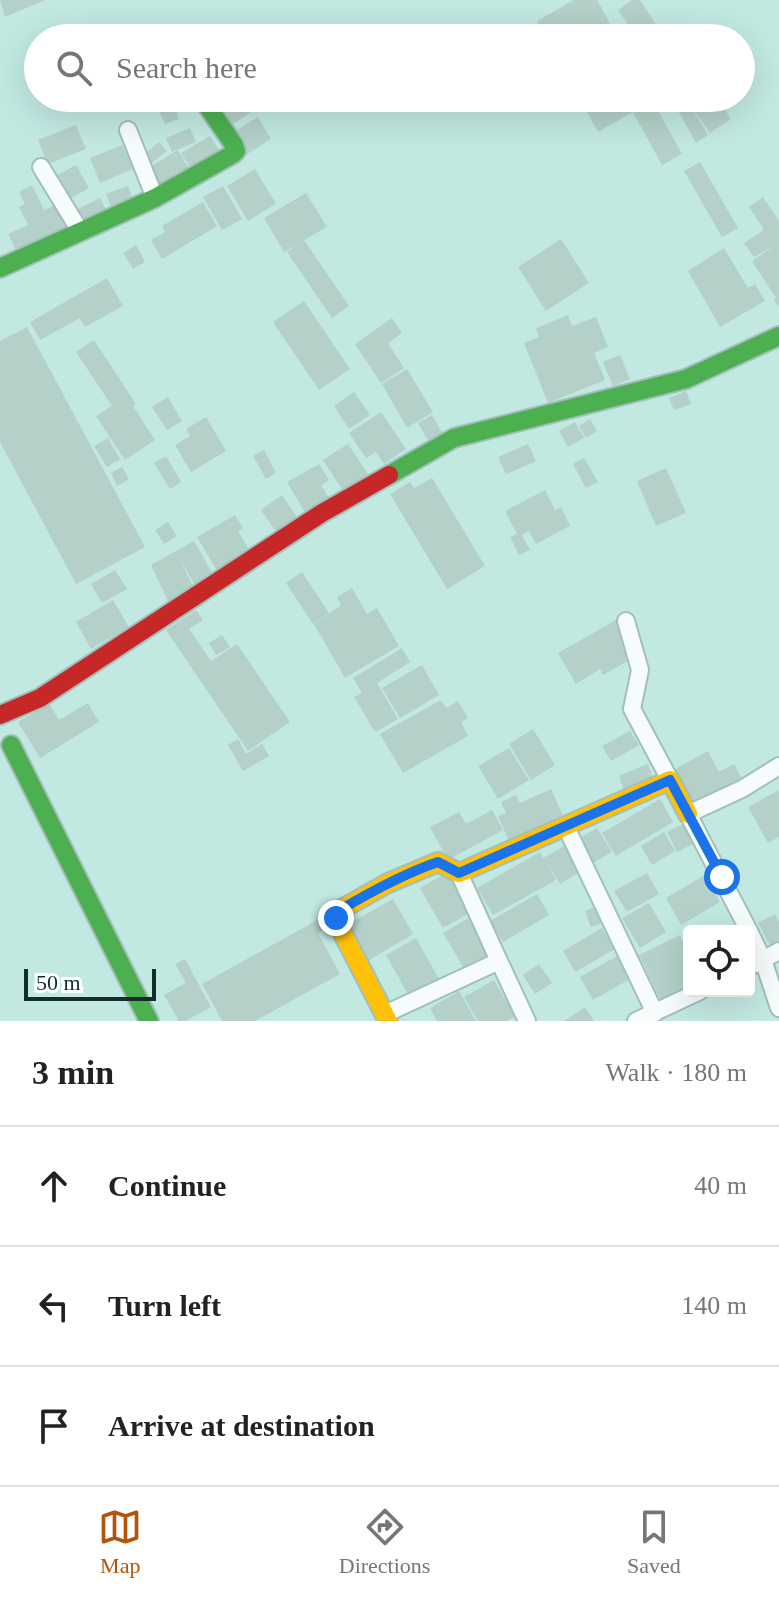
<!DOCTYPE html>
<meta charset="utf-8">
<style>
body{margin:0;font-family:Georgia,serif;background:#f6f6f6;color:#222}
.controls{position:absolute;right:24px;bottom:24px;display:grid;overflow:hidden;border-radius:8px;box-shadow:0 8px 32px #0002}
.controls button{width:72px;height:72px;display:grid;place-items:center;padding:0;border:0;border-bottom:2px solid #e0e0e0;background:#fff;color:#222;font:40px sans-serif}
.scale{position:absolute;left:24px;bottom:20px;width:132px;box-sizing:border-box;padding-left:8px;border:4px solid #122d2a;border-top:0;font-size:22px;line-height:28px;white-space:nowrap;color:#122d2a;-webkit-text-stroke:6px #fff;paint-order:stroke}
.stop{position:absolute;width:24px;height:24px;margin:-18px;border:6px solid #1a73e8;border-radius:50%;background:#fff}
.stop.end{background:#1a73e8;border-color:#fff;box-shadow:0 2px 8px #0008}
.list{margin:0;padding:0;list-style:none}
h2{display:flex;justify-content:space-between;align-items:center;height:104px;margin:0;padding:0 32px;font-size:34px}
h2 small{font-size:26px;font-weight:400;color:#767676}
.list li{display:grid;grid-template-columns:52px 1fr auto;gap:24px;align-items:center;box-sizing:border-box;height:120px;padding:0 32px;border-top:2px solid #e0e0e0}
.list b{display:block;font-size:30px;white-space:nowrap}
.list em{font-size:26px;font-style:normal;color:#767676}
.icon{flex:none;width:44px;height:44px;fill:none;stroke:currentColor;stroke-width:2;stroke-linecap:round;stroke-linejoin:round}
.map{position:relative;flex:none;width:779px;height:1021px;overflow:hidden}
.search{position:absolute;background:#fff;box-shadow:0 8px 32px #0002;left:24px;right:24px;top:24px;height:88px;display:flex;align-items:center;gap:20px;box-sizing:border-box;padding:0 28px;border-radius:44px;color:#767676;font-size:30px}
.sheet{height:464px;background:#fff}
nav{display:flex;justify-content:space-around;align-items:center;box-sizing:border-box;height:112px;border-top:2px solid #e0e0e0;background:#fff;font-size:22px;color:#767676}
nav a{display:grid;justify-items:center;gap:4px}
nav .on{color:#b45309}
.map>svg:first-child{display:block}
.building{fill:#b4d0c9}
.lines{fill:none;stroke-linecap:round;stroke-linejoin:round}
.street-casing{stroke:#a2bfbb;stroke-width:20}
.fast-casing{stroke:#a2bfbb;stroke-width:22}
.slow-casing{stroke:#a2bfbb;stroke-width:22}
.jam-casing{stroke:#a2bfbb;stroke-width:22}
.street{stroke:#f6fcfb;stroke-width:16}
.fast{stroke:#4caf50;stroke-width:18}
.slow{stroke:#ffc107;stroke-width:18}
.jam{stroke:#c62828;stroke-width:18}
.route{stroke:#1a73e8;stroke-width:10}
</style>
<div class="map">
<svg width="779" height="1021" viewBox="0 0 779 1021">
<rect width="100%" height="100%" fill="#c2e8e2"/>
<!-- building -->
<g class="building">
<polygon points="0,0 45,0 5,17"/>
<polygon points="574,0 597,0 618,38 546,38 537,21"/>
<polygon points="632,0 640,0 659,29 646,38 637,38 618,10"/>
<polygon points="212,98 251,98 258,108 230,126"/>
<polygon points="579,98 651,98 682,154 662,165 633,112 598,132"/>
<polygon points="686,98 717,98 731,119 710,133 690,105 708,135 696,143 676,107 688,100"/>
<polygon points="173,104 179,119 165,124 159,110"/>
<polygon points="258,117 271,139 244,156 230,134"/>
<polygon points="76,125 86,149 48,164 38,140"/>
<polygon points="190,128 196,142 172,152 166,138"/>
<polygon points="210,136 224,158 195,175 181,153"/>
<polygon points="159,142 167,151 149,165 142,156"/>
<polygon points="122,145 133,169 100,183 90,158"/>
<polygon points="178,150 192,174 162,191 148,168"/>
<polygon points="700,162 738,228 722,237 684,171"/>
<polygon points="76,165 89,188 71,198 58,175"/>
<polygon points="255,169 276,204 248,221 227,186"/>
<polygon points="32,185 44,210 58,204 69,227 17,252 8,234 28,225 19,207 25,204 19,192"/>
<polygon points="128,186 133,200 111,208 106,194"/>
<polygon points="223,186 242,219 222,230 203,197"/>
<polygon points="306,193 327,227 304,240 349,306 332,318 287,252 297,245 284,252 264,218"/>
<polygon points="763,197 779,221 779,307 774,300 776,298 752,261 774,246 754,257 744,243 764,230 749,207"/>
<polygon points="100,198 107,211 86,223 78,209"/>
<polygon points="203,202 217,226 162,259 151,240 165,232 162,226"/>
<polygon points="561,239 589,283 546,311 518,267"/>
<polygon points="136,245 145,262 133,269 123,253"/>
<polygon points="724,248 748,288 755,284 765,301 720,327 688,271"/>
<polygon points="107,278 123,306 85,327 80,318 40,340 30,322"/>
<polygon points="304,301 350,369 319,390 273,322"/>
<polygon points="568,315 572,326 596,317 608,347 594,353 605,380 548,403 524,343 539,337 536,328"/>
<polygon points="392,318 402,333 388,343 404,368 381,383 355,344"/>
<polygon points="27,327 145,547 76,584 0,442 0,341"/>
<polygon points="94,340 136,404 133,406 155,440 125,460 96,416 112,406 76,352"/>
<polygon points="620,355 630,379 613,386 603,362"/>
<polygon points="407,369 433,412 407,428 382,384"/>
<polygon points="686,391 691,404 674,410 669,398"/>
<polygon points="354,392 370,415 349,429 334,406"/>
<polygon points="168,397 182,421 167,430 152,407"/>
<polygon points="381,412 406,449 384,464 376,452 366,458 349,433"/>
<polygon points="432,415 443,434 429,442 418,423"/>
<polygon points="206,417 226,451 191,472 175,445 190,436 186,429"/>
<polygon points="590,419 597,431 586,438 579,426"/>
<polygon points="575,422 584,438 568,447 559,431"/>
<polygon points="108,438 120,459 107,467 94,446"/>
<polygon points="348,444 370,477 345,494 323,460"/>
<polygon points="528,444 536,461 506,474 498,457"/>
<polygon points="264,450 276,473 266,479 253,456"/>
<polygon points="166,456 181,482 170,489 154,463"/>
<polygon points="584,458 598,482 586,488 573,464"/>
<polygon points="319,464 329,480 321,485 330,500 306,514 287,482"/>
<polygon points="122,467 129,479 117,486 111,473"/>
<polygon points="666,468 686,513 656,526 637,481"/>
<polygon points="432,478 485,566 447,589 390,494 410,482 414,488"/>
<polygon points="545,490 555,510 561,507 570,526 536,544 529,531 522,535 530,550 519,555 510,537 517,534 505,511"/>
<polygon points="282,495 298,519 277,533 261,510"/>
<polygon points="235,515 243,528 238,531 251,553 218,572 197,537"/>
<polygon points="168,522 177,536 164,544 155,530"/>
<polygon points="194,541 214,576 196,587 179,557 194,589 168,601 151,565"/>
<polygon points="115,570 127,589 102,603 91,584"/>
<polygon points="302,572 329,613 313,624 286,583"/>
<polygon points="352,588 367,614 377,608 399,646 345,678 314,624 341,605 337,597"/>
<polygon points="113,600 129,627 91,649 76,622"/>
<polygon points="196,610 203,620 189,629 211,661 237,644 290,722 248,751 166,630"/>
<polygon points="616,620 630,643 624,647 631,659 603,675 600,669 576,684 558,653"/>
<polygon points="222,635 230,647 216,655 209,643"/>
<polygon points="402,648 410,662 377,683 398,719 375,732 354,697 362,693 353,678"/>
<polygon points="422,665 439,695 400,718 382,688"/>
<polygon points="441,700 446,708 458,701 468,718 461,722 468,736 403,773 380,734"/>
<polygon points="49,703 59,720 88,703 99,722 40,758 18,722"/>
<polygon points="533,729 555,765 531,780 509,744"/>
<polygon points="630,731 639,745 611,761 602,746"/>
<polygon points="238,739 246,754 262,744 269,756 243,771 228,745"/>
<polygon points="509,748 529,780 498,799 478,766"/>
<polygon points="708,751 719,772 734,764 742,779 694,805 675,769"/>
<polygon points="648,764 653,779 624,790 619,776"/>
<polygon points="551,789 563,816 509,841 498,816 506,813 501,802 516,795 520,803"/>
<polygon points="779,790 779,837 768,843 748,807"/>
<polygon points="660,799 673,822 616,856 602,833"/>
<polygon points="492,810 503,830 448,860 430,827 459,812 466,824"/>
<polygon points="685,823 695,843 677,852 667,832"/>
<polygon points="597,828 612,852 593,863 578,839"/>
<polygon points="664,832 675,851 652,865 641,846"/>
<polygon points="568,844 583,870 560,884 547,862 556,880 493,915 477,888 540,852 543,858"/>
<polygon points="450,871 473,911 443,928 420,888"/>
<polygon points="647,873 659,894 627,912 614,891"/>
<polygon points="705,875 720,902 681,925 666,898"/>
<polygon points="537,894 549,915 503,942 490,921"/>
<polygon points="393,899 413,934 366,962 345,926"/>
<polygon points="649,903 666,932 640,948 622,918"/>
<polygon points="595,907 601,924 591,927 585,911"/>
<polygon points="775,914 779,922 779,946 773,950 758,923"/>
<polygon points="470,917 492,954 465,970 443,933"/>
<polygon points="321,918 327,928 318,933 340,974 255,1021 222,1021 202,984"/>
<polygon points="602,928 615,949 575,972 563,951"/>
<polygon points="680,935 689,954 689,988 661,1001 639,955"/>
<polygon points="416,938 439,979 409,996 386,955"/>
<polygon points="619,955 632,978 593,1000 580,977"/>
<polygon points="185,959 211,1007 185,1021 179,1021 164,995 186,983 175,964"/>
<polygon points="539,964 552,983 535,994 523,975"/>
<polygon points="494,980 515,1016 507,1021 478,1021 464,997"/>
<polygon points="459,991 476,1021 437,1021 430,1008"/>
<polygon points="585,1007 594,1021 564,1021"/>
</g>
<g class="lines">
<defs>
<g id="street">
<polyline points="128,130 155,198"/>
<polyline points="41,167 80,231"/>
<polyline points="626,621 640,670 632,709 670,780"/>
<polyline points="566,827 655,1013"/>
<polyline points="749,931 688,814 742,789 779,766"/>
<polyline points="749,931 763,960 779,1008"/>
<polyline points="499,961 527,1021"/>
<polyline points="749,967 779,951"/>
<polyline points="385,1014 499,961 459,873"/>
<polyline points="636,1021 700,991"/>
</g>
<g id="fast">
<polyline points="0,268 155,198 233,154 236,151 234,145 202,98"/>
<polyline points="389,475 454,438 686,379 779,336"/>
<polyline points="11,745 149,1021"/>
</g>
<polyline id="slow" points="388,1021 338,924 336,918 340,910 388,883 438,862 459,873 670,780 688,814"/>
<polyline id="jam" points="0,715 40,698 322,513 389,475"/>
</defs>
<!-- street casing -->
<use href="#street" class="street-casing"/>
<!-- fast casing -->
<use href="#fast" class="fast-casing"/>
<!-- slow casing -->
<use href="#slow" class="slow-casing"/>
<!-- jam casing -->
<use href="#jam" class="jam-casing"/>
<!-- street -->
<use href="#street" class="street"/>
<!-- fast -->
<use href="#fast" class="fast"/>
<!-- slow -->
<use href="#slow" class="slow"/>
<!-- jam -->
<use href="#jam" class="jam"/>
</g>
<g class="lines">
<!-- route -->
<path class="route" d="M336,918L340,910C372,891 403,874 438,862L459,873L670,780L722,877"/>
</g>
</svg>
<div class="controls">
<button><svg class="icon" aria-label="locate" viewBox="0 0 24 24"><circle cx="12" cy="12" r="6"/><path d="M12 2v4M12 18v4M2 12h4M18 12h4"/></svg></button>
</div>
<div class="scale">50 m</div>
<div class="stop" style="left:722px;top:877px"></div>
<div class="stop end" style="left:336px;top:918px"></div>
<div class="search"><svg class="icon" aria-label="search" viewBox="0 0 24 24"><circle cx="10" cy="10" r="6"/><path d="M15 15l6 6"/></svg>Search here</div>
</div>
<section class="sheet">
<h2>3 min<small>Walk · 180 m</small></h2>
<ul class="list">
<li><svg class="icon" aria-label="ahead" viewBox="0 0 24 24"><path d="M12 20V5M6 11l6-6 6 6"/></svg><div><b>Continue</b></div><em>40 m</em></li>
<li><svg class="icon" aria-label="left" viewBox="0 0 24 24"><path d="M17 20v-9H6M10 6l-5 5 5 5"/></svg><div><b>Turn left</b></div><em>140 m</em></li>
<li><svg class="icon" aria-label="arrive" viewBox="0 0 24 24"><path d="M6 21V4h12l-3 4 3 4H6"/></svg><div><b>Arrive at destination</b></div></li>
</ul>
</section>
<nav>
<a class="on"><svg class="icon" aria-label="map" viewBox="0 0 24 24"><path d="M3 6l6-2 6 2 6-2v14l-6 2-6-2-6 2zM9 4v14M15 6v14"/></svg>Map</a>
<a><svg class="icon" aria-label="directions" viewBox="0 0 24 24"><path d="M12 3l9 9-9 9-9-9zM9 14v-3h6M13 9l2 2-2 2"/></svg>Directions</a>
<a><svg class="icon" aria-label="saved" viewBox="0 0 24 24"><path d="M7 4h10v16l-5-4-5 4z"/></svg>Saved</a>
</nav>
